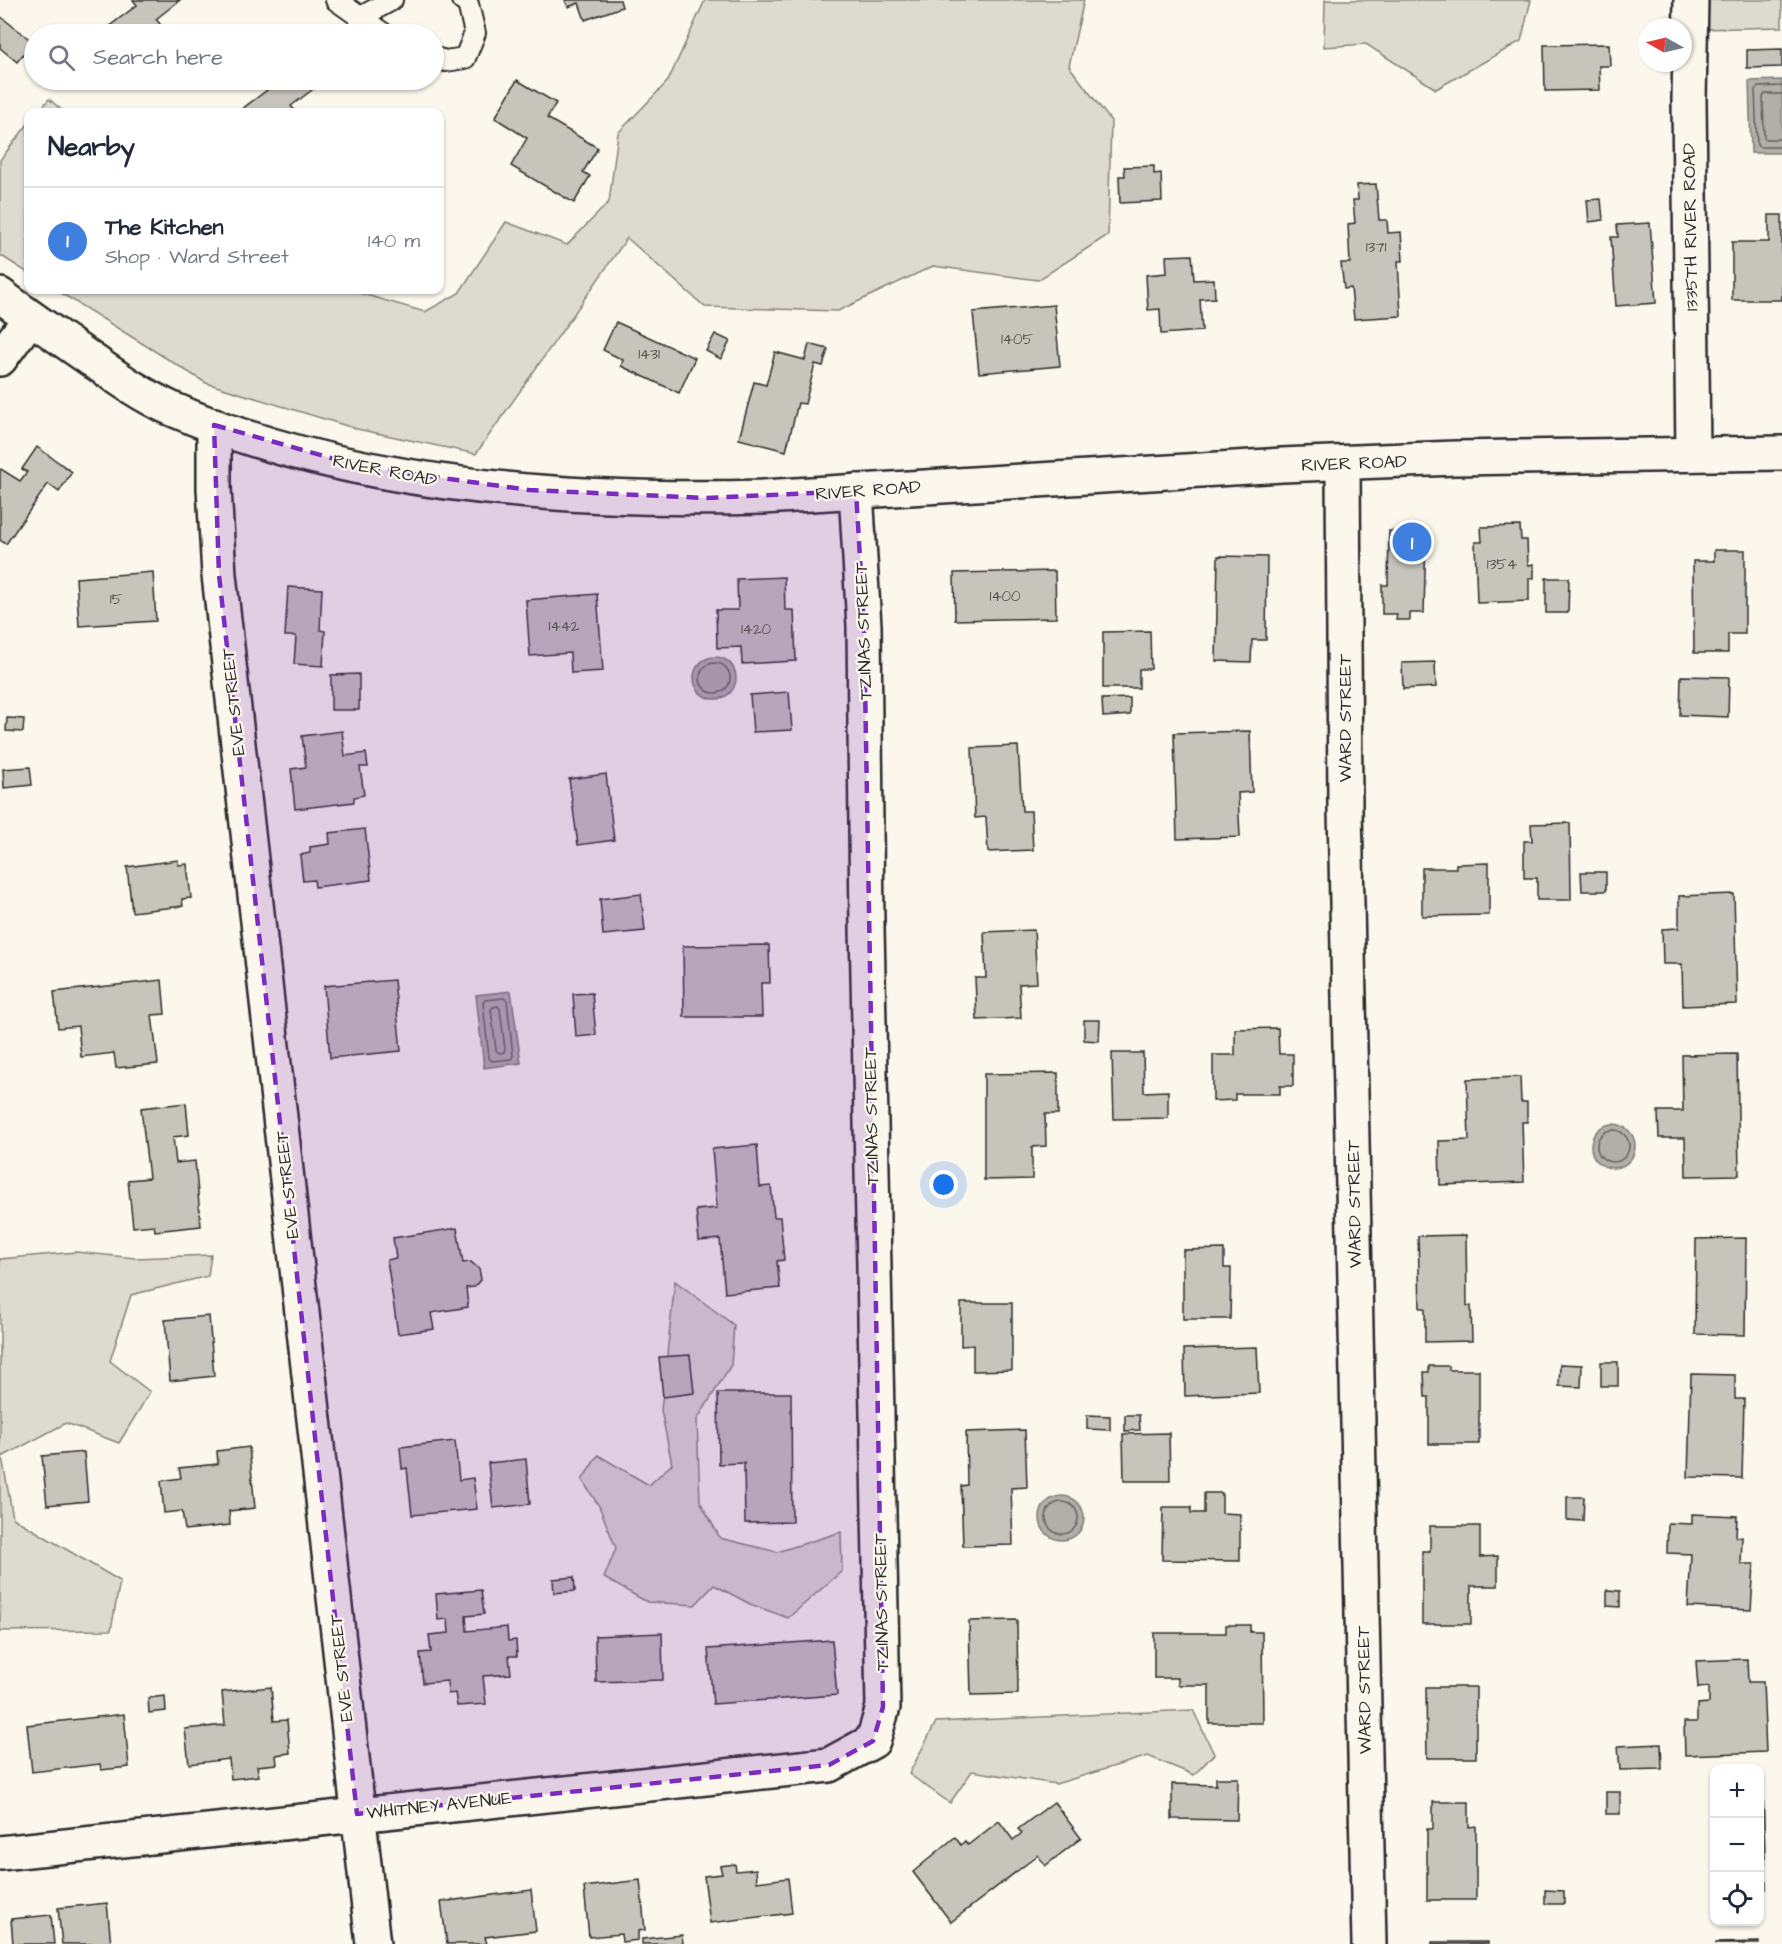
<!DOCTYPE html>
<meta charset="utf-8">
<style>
body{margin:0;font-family:"Architects Daughter",sans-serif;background:#f6f6f7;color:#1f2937}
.controls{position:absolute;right:18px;bottom:18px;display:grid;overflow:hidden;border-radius:12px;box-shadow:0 2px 4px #0004}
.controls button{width:54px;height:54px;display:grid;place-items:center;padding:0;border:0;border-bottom:2px solid #e0e1e3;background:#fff;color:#1f2937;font:30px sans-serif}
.compass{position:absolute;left:1638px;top:18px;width:54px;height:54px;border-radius:50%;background:#fff;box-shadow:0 2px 4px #0004;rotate:278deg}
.you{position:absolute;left:944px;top:1185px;width:21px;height:21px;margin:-15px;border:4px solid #fff;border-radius:50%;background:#1a73e8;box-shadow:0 0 0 9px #1a73e833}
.badge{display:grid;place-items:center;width:39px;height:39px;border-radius:50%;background:#1a73e8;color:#fff;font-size:20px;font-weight:700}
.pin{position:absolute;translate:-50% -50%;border:3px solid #fff;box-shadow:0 2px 6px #0006}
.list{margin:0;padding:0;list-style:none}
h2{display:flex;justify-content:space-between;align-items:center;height:78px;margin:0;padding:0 24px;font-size:26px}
h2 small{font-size:20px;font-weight:400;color:#747a83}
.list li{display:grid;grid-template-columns:39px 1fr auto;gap:18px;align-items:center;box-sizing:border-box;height:108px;padding:0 24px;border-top:2px solid #e0e1e3}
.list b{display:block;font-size:22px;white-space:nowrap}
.list p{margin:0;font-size:20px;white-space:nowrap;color:#747a83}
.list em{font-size:20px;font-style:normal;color:#747a83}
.icon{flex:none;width:33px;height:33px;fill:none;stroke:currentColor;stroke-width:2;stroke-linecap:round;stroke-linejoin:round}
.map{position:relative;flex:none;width:1782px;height:1944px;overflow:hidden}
.search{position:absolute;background:#fff;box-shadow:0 2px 4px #0004;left:24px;top:24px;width:420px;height:66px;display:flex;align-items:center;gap:15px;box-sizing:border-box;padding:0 21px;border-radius:33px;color:#747a83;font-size:22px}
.panel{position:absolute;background:#fff;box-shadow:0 2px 4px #0004;left:24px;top:108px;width:420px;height:186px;border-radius:12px}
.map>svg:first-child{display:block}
.green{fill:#dddad0;stroke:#84827e;stroke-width:1.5}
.water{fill:#b1afa7;stroke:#7b7a75;stroke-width:1.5}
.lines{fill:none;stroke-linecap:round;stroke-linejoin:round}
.shore{stroke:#61605d;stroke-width:1.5}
.building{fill:#c7c4bc;stroke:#2b2b2b;stroke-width:1.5}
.lane-casing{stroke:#2b2b2b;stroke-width:24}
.street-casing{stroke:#2b2b2b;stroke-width:38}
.secondary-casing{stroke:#2b2b2b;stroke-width:38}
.lane{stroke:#fbf7ec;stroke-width:20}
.street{stroke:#fbf7ec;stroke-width:33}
.secondary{stroke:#fbf7ec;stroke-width:33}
.marked{fill:#7b2cbf;fill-opacity:0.2;stroke:#7b2cbf;stroke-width:4.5;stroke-dasharray:12 8;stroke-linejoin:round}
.labels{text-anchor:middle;stroke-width:4.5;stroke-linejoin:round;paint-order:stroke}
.number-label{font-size:15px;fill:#52514f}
.street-label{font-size:18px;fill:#2b2b2b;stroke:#fbf7ec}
</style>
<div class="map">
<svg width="1782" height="1944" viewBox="0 0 1782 1944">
<rect width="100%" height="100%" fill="#fbf7ec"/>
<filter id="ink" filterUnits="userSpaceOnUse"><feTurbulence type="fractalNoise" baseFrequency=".0167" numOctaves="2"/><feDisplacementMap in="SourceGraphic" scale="12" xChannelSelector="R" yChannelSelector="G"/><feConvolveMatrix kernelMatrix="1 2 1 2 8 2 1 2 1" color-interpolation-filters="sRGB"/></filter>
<g filter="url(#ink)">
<!-- green -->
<g class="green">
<polygon points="705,0 1084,0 1069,66 1111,121 1108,235 1038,280 933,266 838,311 705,307 627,238 476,454 357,429 206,383 56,290 349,290 425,312 459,293 506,222 567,245 609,202 618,133 668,81"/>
<polygon points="1325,0 1531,0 1521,41 1436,89 1366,44 1324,47"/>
<polygon points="1703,0 1782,0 1782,27 1702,29"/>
<polygon points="49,99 64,112 38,112"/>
<polygon points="28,124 28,273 0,255 0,160"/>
<polygon points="76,1252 135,1258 211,1255 208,1276 131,1295 110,1361 150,1392 119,1443 66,1423 2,1457 13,1518 120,1581 111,1630 0,1631 0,1259"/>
<polygon points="675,1281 734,1325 731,1365 697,1420 700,1501 720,1538 777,1552 841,1532 842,1571 788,1618 750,1604 714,1585 695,1605 647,1602 604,1578 616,1548 599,1506 582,1480 598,1455 649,1485 672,1464 661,1410"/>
<polygon points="1193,1710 1214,1754 1194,1775 1148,1756 1056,1784 972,1771 950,1803 909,1774 936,1722"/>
</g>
<!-- water -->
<g class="water">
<polygon points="1782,80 1782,153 1751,153 1749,81"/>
<circle cx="715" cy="678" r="21"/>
<polygon points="511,991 521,1063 484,1068 476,995"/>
<circle cx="1613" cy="1146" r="22"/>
<circle cx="1062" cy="1518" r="22"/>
</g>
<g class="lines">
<!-- shore -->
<g class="shore">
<polyline points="1782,86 1758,87 1755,90 1757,145 1759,147 1782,147"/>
<polyline points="1782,94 1765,94 1763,97 1764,138 1767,139 1782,139"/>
<circle cx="715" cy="678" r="15"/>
<polygon points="504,998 507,1000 513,1056 511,1059 492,1061 489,1058 483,1003 485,1000"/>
<polygon points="498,1006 500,1009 505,1049 504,1052 499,1053 496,1050 491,1010 493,1007"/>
<circle cx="1613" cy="1146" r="16"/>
<circle cx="1062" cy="1518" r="16"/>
</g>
</g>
<!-- building -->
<g class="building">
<polygon points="133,0 180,0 156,19 168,34 99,34 137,5"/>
<polygon points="565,0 620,0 622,7 585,20 579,3 568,7"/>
<polygon points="0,16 33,42 17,62 0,48"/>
<polygon points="1609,44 1610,66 1599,66 1600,90 1545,91 1544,45"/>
<polygon points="1782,49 1782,67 1747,68 1747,50"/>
<polygon points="115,80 132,80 121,88"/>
<polygon points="149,80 162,80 154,85"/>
<polygon points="260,80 325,80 291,106 296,112 238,112 267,90"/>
<polygon points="517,80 556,103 547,118 598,148 583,172 590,176 574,203 511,166 527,138 495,118"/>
<polygon points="1154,166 1154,174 1161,173 1162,201 1120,203 1119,176 1125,176 1124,167"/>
<polygon points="1376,184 1379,220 1387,220 1388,233 1401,232 1403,261 1398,261 1401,316 1354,319 1351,288 1344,289 1341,263 1350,263 1348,224 1355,223 1353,200 1358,200 1357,185"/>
<polygon points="1601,199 1603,220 1589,222 1587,200"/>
<polygon points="1769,215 1782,215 1782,300 1732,300 1732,242 1769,242"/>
<polygon points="1650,223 1656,303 1616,306 1611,237 1618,237 1617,225"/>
<polygon points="1192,255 1194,280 1214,279 1215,298 1200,299 1202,331 1161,334 1160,309 1148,310 1146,275 1167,273 1166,256"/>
<polygon points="1054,305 1060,366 979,373 973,312"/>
<polygon points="616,322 695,358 679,393 621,366 623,360 603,350"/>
<polygon points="715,334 730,341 721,359 706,351"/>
<polygon points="809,344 828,349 823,366 815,364 805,404 798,403 786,451 739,439 754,382 766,385 775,352 805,360"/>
<polygon points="37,447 72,472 59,492 48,484 6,544 0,540 0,471 1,469 20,481 27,472 22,469"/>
<polygon points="1520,526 1521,540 1527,540 1528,565 1534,564 1534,578 1529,578 1529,601 1477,603 1475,542 1482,542 1481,527"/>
<polygon points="1389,531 1426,531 1424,613 1410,613 1410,620 1396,620 1397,614 1382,614 1382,585 1388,585"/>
<polygon points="1714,550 1745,550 1745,634 1728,634 1728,653 1694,653 1693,561 1714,561"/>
<polygon points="1218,556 1267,557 1266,640 1252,640 1251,662 1216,661"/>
<polygon points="1055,571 1056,618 955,620 954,573"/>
<polygon points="153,572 156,621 79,626 76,578"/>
<polygon points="784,577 785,610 794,610 796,661 742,664 741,647 717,648 716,610 738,610 737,579"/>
<polygon points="1546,578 1569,578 1568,613 1546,613"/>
<polygon points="288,587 322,589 320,630 325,631 323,666 294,664 296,636 285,636"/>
<polygon points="597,594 603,671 571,673 570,653 530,656 526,600"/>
<polygon points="1150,631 1151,669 1139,669 1139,688 1103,688 1103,632"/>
<polygon points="1435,662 1436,687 1403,689 1402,663"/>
<polygon points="359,674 359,710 331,710 331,675"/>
<polygon points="1681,676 1729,677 1728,717 1680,715"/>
<polygon points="789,692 792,730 753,732 750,695"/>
<polygon points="1130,698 1130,715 1103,717 1102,699"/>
<polygon points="7,718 24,719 23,732 6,731"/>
<polygon points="342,731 345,756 366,753 368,767 360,767 364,795 354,797 354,802 295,809 291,769 306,767 302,736"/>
<polygon points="1250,731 1252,792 1238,793 1240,837 1177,839 1174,733"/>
<polygon points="1018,746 1022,811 1031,811 1033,850 988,852 986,817 975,818 972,748"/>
<polygon points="30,767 32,785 4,788 3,769"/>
<polygon points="606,774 614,840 578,845 569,779"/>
<polygon points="1570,823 1571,900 1537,900 1537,878 1524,878 1524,841 1532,841 1531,824"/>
<polygon points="365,829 371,880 315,887 314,880 303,881 300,855 310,853 310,847 330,844 329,833"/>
<polygon points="178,860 178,865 187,864 191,898 182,899 183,906 132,912 127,867"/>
<polygon points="1489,863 1489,915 1422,916 1422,868 1456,868 1456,864"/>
<polygon points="1581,872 1606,872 1606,891 1582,891"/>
<polygon points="641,894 645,931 603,935 600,899"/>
<polygon points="1734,894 1737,1004 1683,1006 1682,964 1663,964 1662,929 1679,928 1679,896"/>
<polygon points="1034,930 1037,983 1019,984 1021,1018 977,1020 975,978 986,978 984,932"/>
<polygon points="769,945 770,983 761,983 762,1017 684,1017 683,946"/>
<polygon points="162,980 165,1014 152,1015 158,1064 116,1068 114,1053 81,1057 78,1026 58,1028 54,992"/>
<polygon points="394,980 401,1051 330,1058 324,986"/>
<polygon points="592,993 596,1035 576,1037 573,994"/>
<polygon points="1084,1020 1100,1020 1099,1041 1084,1040"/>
<polygon points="1278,1028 1279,1054 1293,1054 1293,1086 1280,1086 1280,1094 1235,1094 1235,1100 1213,1101 1213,1055 1235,1055 1235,1029"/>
<polygon points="1112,1053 1143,1053 1144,1092 1168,1091 1168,1118 1114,1119"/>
<polygon points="1737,1054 1739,1175 1686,1176 1685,1138 1659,1138 1658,1111 1683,1111 1682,1055"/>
<polygon points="1058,1073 1058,1114 1045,1114 1046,1146 1032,1147 1032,1179 984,1180 984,1074"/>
<polygon points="1520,1077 1521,1102 1527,1102 1527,1122 1522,1122 1524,1182 1440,1185 1439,1141 1469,1140 1467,1079"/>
<polygon points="186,1103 189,1135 173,1137 176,1163 195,1161 201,1226 155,1231 154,1225 133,1227 128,1180 149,1178 141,1108"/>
<polygon points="757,1145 760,1187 771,1186 774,1217 780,1217 784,1260 777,1261 780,1288 725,1293 720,1239 699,1241 696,1210 717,1208 712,1149"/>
<polygon points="457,1228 463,1263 471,1262 479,1269 481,1279 474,1287 466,1288 468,1307 431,1313 434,1329 398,1334 387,1260 396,1258 393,1238"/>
<polygon points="1466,1235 1467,1306 1471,1306 1472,1341 1425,1342 1425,1308 1420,1308 1418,1236"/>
<polygon points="1746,1238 1745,1335 1695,1334 1696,1239"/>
<polygon points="1224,1249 1224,1268 1231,1268 1230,1319 1183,1319 1183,1250"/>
<polygon points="961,1303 1012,1303 1012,1370 973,1371 973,1345 961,1346"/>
<polygon points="209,1316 214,1376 170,1381 165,1320"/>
<polygon points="1257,1347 1259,1393 1185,1396 1184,1349"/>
<polygon points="690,1355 694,1393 663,1397 659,1357"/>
<rect x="1601" y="1362" width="17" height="24"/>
<polygon points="1560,1364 1582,1365 1581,1387 1559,1386"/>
<polygon points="1429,1366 1449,1366 1449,1370 1479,1370 1479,1444 1429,1444 1429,1397 1425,1397 1424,1372 1429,1372"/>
<polygon points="1691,1374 1735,1375 1735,1399 1744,1399 1742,1478 1688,1477"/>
<polygon points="718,1393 791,1393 792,1522 745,1523 744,1463 719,1464"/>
<polygon points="1087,1415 1110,1416 1110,1430 1087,1429"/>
<polygon points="1125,1415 1139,1415 1140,1430 1125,1431"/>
<polygon points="1025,1430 1027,1487 1011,1488 1013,1545 963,1546 961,1486 967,1485 966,1432"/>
<polygon points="1169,1433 1170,1481 1124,1481 1123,1434"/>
<polygon points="455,1441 459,1480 473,1478 477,1509 412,1515 407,1468 402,1469 400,1447"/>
<polygon points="249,1447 255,1508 229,1511 230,1525 185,1530 182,1511 164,1513 161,1481 181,1478 179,1468 218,1464 217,1451"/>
<polygon points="84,1452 88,1501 47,1505 42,1456"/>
<polygon points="526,1459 530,1504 493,1508 488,1463"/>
<polygon points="1204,1493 1222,1493 1222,1513 1240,1514 1240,1561 1162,1560 1163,1507 1191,1507 1191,1513 1204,1513"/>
<polygon points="1567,1497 1584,1497 1583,1521 1567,1520"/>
<polygon points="1692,1514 1737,1516 1736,1537 1742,1537 1741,1564 1754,1564 1751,1610 1688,1607 1691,1554 1667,1553 1668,1523 1692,1524"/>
<polygon points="1430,1526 1480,1526 1480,1557 1498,1556 1498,1586 1471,1586 1471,1624 1422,1624 1422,1551 1430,1551"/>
<polygon points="574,1577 575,1591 554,1593 553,1579"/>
<polygon points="481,1590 484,1614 466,1616 467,1631 507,1627 508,1641 516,1640 517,1656 509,1656 511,1674 483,1676 486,1704 457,1706 455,1693 448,1694 447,1681 423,1683 420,1653 431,1652 429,1635 449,1633 448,1619 438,1620 436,1594"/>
<polygon points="1607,1590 1620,1591 1620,1607 1607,1606"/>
<polygon points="1017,1620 1018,1694 971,1695 969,1621"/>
<polygon points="1226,1625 1250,1625 1250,1632 1262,1632 1263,1723 1209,1723 1209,1685 1178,1685 1178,1678 1154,1678 1154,1633 1226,1633"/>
<polygon points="662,1633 663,1680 596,1682 595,1636"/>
<polygon points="832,1640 837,1695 713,1704 708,1649"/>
<polygon points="1747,1659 1748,1682 1763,1682 1766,1752 1685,1755 1684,1722 1697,1722 1697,1704 1709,1703 1709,1687 1698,1688 1696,1661"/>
<polygon points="271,1687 274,1721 287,1720 290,1753 276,1755 277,1764 257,1766 259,1776 231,1779 229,1759 189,1764 185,1729 225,1725 222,1692"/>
<polygon points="1426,1687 1476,1687 1476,1758 1427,1758"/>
<polygon points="165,1696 166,1711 149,1713 148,1698"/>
<polygon points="124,1714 129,1767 101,1770 100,1764 32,1772 27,1725"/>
<polygon points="1661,1744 1662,1769 1620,1770 1618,1746"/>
<polygon points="1216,1778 1238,1778 1237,1820 1172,1819 1172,1784 1216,1785"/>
<rect x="1606" y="1792" width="14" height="22"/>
<polygon points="1760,1792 1763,1792 1766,1889 1760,1889"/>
<polygon points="1054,1802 1081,1838 1045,1866 1038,1855 951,1922 913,1872 955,1837 961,1845 965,1841 968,1845 999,1821 1013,1840 1022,1833 1018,1829"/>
<polygon points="1433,1802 1469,1802 1469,1827 1476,1826 1476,1900 1427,1900 1427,1829 1433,1829"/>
<polygon points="735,1864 736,1871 756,1869 757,1882 788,1878 792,1913 710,1923 704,1876 722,1874 720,1866"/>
<polygon points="640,1880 645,1930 638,1931 638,1940 622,1942 621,1934 589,1937 584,1887"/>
<polygon points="531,1890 536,1931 485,1937 487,1944 447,1944 441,1902"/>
<polygon points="1545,1890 1564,1891 1564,1904 1545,1904"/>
<polygon points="107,1903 111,1944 62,1944 58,1908"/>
<polygon points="51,1915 54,1944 13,1944 11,1919"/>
<polygon points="682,1935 683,1944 642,1944 642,1939"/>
<rect x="1432" y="1942" width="56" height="2"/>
<polygon points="1759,1942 1759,1944 1716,1944 1716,1943"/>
</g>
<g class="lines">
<defs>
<g id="lane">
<polyline points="336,0 384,34"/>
<polyline points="359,18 392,0"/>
<polyline points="434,58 446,61 465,58 475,33 468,4 462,0"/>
</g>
<g id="street">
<polyline points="1691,0 1689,99 1693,454"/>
<polyline points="0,359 30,318"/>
<polyline points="214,425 214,488 219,575 373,1944"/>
<polyline points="1343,464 1345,809 1369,1944"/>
<polyline points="0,1853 829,1765 873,1741 883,1707 867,927 864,626 856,491"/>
</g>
<path id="secondary" d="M0,295C29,317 59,337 89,358C115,376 141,395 170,408C348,487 571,502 763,497L1282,465L1455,458L1782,453"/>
</defs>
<!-- lane casing -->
<use href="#lane" class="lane-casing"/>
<!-- street casing -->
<use href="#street" class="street-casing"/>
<!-- secondary casing -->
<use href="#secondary" class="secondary-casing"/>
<!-- lane -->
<use href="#lane" class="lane"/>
<!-- street -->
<use href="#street" class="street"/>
<!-- secondary -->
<use href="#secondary" class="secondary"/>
</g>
</g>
<!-- marked area -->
<path class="marked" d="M214,425L363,467L529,490L706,498L856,491L864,626L883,1707L873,1741L829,1765L357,1814L219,575Z"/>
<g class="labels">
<!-- number labels -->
<g class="number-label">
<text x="1376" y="252">1371</text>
<text x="1017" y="344">1405</text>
<text x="649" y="359">1431</text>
<text x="1502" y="569">1354</text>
<text x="1005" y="601">1400</text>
<text x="116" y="604">15</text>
<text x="564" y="631">1442</text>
<text x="756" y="634">1420</text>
</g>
<!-- street labels -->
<g class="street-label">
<text transform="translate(1690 227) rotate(-91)" y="6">1335TH RIVER ROAD</text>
<text transform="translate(1354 463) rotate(-2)" y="6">RIVER ROAD</text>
<text transform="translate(385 470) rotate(11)" y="6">RIVER ROAD</text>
<text transform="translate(868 490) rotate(-4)" y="6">RIVER ROAD</text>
<text transform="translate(863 631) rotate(-92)" y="6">TZINAS STREET</text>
<text transform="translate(233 702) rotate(-96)" y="6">EVE STREET</text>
<text transform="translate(1345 718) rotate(-90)" y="6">WARD STREET</text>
<text transform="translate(871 1116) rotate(-91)" y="6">TZINAS STREET</text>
<text transform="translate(287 1185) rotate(-96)" y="6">EVE STREET</text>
<text transform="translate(1354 1204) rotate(-91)" y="6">WARD STREET</text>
<text transform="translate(881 1602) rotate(-91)" y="6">TZINAS STREET</text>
<text transform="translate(341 1668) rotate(-96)" y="6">EVE STREET</text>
<text transform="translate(1364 1690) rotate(-91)" y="6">WARD STREET</text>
<text transform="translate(439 1805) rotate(-6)" y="6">WHITNEY AVENUE</text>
</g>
</g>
</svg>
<div class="controls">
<button>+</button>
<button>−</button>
<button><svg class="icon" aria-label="locate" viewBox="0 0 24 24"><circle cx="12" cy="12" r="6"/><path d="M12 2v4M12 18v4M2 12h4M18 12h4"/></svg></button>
</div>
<svg class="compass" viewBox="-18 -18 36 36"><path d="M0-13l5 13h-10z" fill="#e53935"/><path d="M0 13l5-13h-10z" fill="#747a83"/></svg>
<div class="you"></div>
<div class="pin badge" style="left:1412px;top:542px;background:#3f7fe0">1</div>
<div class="search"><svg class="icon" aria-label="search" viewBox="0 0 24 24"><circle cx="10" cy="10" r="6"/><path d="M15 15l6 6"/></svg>Search here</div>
<section class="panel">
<h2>Nearby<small></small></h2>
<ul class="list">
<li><span class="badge" style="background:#3f7fe0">1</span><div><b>The Kitchen</b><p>Shop · Ward Street</p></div><em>140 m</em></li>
</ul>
</section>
</div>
